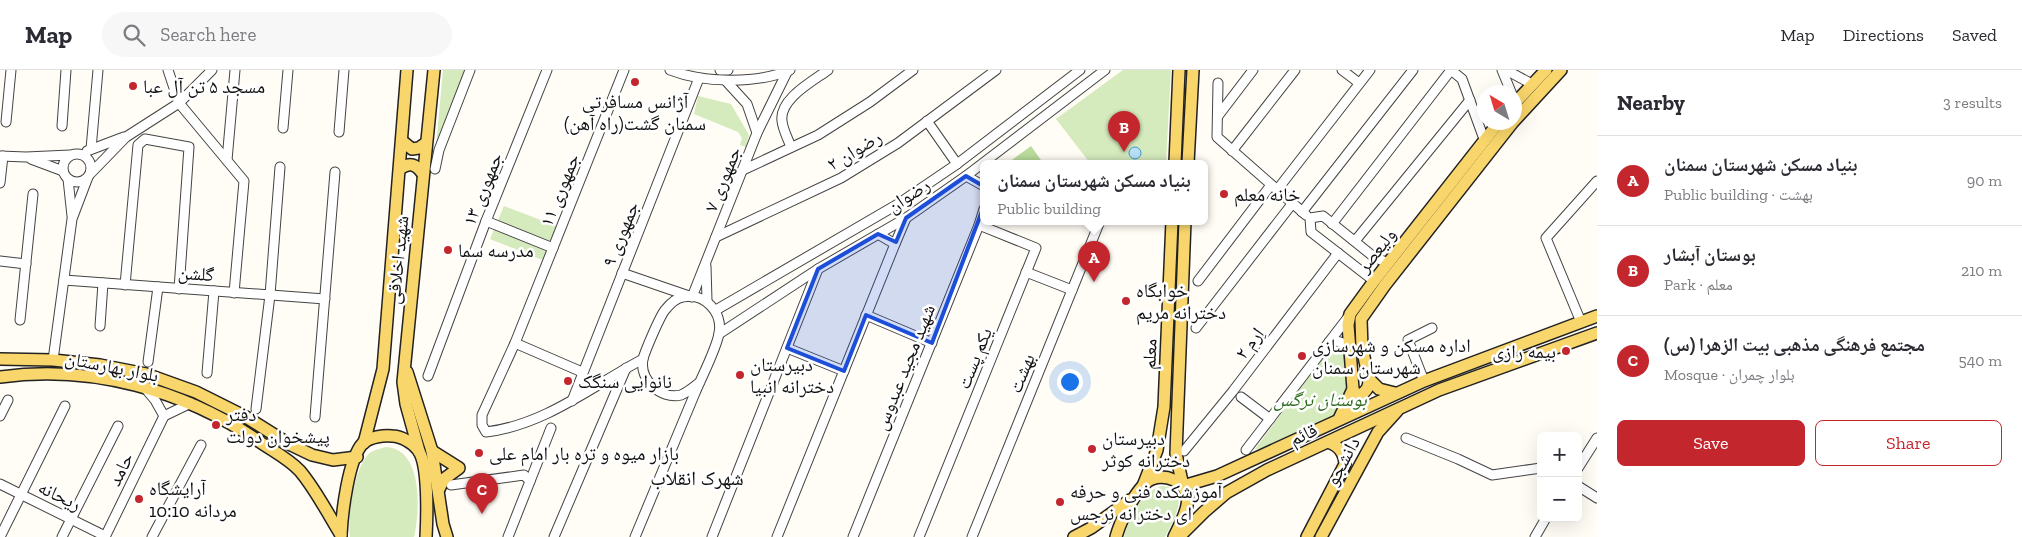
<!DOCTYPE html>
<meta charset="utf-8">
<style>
body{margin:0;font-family:"Zilla Slab","Noto Naskh Arabic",serif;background:#f7f7f7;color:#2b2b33}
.controls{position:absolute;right:15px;bottom:15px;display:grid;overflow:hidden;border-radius:8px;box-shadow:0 5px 20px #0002}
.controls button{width:45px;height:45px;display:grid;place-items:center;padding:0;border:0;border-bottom:1px solid #e1e1e2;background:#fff;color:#2b2b33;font:25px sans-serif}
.compass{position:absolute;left:1477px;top:15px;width:45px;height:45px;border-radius:50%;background:#fff;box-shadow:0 5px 20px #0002;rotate:322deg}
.you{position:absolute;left:1069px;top:311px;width:18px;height:18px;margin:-12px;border:4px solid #fff;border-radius:50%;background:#1a73e8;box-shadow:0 0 0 8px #1a73e833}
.badge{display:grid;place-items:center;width:32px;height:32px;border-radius:50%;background:#c4262e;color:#fff;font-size:16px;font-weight:700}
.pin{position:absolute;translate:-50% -41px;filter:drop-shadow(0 1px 2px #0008)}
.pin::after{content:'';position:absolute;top:26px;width:18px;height:15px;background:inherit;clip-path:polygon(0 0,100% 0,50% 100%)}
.popup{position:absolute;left:980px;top:90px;width:228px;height:65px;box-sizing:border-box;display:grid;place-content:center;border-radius:8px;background:#fff;filter:drop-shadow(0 1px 4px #0005);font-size:16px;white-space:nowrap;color:#7c7c81}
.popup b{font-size:19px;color:#2b2b33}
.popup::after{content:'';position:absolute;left:50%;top:100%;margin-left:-10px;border:10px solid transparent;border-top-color:#fff}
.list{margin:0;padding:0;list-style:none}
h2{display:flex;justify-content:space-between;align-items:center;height:65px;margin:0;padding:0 20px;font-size:21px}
h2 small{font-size:16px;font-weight:400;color:#7c7c81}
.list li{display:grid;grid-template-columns:32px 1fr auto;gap:15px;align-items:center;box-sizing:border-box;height:90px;padding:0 20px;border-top:1px solid #e1e1e2}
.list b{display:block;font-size:19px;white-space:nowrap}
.list p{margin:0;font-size:16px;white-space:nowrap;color:#7c7c81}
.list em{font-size:16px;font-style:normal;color:#7c7c81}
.actions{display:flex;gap:10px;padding:15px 20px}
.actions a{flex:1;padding:11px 0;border:1px solid #c4262e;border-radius:8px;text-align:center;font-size:18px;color:#c4262e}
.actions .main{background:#c4262e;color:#fff}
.icon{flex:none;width:28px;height:28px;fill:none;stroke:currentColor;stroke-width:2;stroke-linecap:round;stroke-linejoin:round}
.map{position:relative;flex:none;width:1597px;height:467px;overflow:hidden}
header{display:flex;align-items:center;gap:30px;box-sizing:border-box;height:70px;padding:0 25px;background:#fff;border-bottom:1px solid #e1e1e2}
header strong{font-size:24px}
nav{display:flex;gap:28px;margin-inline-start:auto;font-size:18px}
.search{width:350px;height:45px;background:#f7f7f7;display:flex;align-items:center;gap:12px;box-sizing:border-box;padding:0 18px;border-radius:28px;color:#7c7c81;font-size:19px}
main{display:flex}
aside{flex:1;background:#fff}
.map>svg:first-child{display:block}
.green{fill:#d5ebbd}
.forest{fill:#b9dc9c}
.water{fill:#b9e0f7;stroke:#3f96cf}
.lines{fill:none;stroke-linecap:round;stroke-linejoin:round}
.minor-casing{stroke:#444;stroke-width:11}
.major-casing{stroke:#222;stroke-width:14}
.minor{stroke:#fff;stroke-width:9}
.major{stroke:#f9d66b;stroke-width:11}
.marked{fill:#1d4ed8;fill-opacity:0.2;stroke:#1d4ed8;stroke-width:4;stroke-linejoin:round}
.poi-dot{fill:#c4262e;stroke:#fff;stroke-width:2}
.labels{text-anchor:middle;stroke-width:5;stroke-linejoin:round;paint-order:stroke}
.poi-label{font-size:19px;fill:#111;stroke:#fff;text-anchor:start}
.street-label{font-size:19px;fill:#111;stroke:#fff}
.park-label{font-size:19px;font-style:italic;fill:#2f6b1f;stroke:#fff}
.neighbourhood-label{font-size:20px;fill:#111;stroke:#fff}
</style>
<header>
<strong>Map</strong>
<div class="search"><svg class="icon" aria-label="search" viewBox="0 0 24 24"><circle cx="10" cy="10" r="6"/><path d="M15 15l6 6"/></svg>Search here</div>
<nav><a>Map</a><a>Directions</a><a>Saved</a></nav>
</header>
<main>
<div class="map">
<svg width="1597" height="467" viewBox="0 0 1597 467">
<rect width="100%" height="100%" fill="#fffdf5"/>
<!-- green -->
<g class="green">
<polygon points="443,0 468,0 436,77"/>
<polygon points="1123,0 1171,0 1166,93 1090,93 1056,49"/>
<polygon points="698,26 731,34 749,65 746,77 740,75 742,68 738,62 694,44"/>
<polygon points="504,136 559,157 545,191 490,169"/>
<polygon points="1328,281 1346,283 1347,328 1337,346 1273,378 1255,379"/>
<path d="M386,377C423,379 420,441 414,467H350C347,448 354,394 371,382C375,380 381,378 386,377Z"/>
<path d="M1162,416C1193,418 1173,451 1165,467H1124C1129,448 1140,422 1162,416Z"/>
</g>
<!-- forest -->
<polygon class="forest" points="1031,76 1043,93 1008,93"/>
<!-- water -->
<circle class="water" cx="1135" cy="83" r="6"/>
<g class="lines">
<defs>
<g id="minor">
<polyline points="168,0 179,33 244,111 234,223"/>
<path d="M624,0L515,273L482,345V355L486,362C545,355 592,316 643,289"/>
<path d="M670,0C703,13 757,14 790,0"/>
<polyline points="720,0 728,0"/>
<polyline points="1342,0 1359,13"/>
<polyline points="1451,0 1462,9 1484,69"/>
<polyline points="1502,0 1511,22"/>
<polyline points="1506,0 1532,14"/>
<polyline points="726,11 747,34 757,63"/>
<polyline points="1218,13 1217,67 1306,145"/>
<polyline points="1218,46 1253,0"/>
<polyline points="927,51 957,94"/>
<polyline points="6,52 11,0"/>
<polyline points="62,56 66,0"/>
<polyline points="283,58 288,0"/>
<polyline points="339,62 344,0"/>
<path d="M791,77C788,69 783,60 782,51C779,29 813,11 828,0"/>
<polyline points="91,79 98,0"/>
<polyline points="87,81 124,67"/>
<polyline points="1232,81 1295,0"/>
<circle cx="77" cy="98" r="14"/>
<polyline points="0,86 26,87 70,85"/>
<polyline points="31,89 63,101"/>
<polyline points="227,90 235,0"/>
<polyline points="435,99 439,80 470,0"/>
<polyline points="743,100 818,65 870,32 913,0"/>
<polyline points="91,103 126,67 179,33 212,0"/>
<polyline points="966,106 984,116"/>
<polyline points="68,109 72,146"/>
<polyline points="0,113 3,86"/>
<polyline points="1277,120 1370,0"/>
<polyline points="1302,142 1413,0"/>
<polyline points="486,151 553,178"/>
<polyline points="1332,154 1451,0"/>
<polyline points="878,164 895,174 906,148"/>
<polyline points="716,167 841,108 898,73 996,0"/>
<polyline points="1355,171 1470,30"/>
<polyline points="0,191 26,194"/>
<polyline points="706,196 707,231"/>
<polyline points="1026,202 1072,220"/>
<polyline points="622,203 692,227 757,63 787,2"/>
<polyline points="64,210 325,229"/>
<polyline points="1198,211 1271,115"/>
<polyline points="1374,211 1311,162 1310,148 1323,146 1374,187 1388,193"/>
<polyline points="125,215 138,75 145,69 189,77 179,219"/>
<polyline points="716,240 898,134 957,94 1080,0"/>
<polyline points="866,245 932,273"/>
<polyline points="20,250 33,124"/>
<polyline points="1581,252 1546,168 1597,111"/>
<polyline points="100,256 103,213"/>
<polyline points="1196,258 1292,134"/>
<polyline points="719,264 818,199 906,148 966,106 1105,0"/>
<polyline points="1329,272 1337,271 1349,275"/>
<polyline points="515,273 582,302"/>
<polyline points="787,278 844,301"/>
<polyline points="53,290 72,149 88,107"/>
<polyline points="148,292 158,217"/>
<polyline points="207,303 214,221"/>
<polyline points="428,306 486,151 547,0"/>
<polyline points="1424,311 1408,270 1432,258"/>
<polyline points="145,318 155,330 164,346"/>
<polyline points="1241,327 1270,349"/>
<polyline points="572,331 699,8"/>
<polyline points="256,339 270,225 280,97"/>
<polyline points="0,346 8,330"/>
<polyline points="164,346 191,333"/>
<polyline points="315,347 335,102"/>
<polyline points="1406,368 1458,389 1492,405 1541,398"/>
<polyline points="1246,380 1349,246"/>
<polyline points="1184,381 1233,321 1338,183"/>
<polyline points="1578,398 1597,368"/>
<polyline points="0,414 105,466"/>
<polyline points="451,415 524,405 530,411"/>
<polyline points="1578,416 1597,428"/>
<polyline points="0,467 65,336"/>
<polyline points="62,467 118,356"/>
<polyline points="105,467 164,346"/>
<polyline points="152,467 201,375"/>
<polyline points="508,467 551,358"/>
<polyline points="554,467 626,298"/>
<path d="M635,467C655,419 675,371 695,323C701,308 717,278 719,263C723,243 705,222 683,227C676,228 669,235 665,240C660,246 645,281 643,289C639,309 660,330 681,325C688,322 694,317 700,312"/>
<polyline points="712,467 818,199"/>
<polyline points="777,467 895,174"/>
<polyline points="853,467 979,155 984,139"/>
<polyline points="919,467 1036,178 979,155"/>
<polyline points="972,467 1100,151"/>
<polyline points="1535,467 1546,448"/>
</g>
<g id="major">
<polyline points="1514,34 1546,0"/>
<polyline points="1514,51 1561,0"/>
<polyline points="402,71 412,79 419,78 426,73"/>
<polyline points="1175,93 1179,0"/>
<polyline points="1188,93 1193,0"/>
<path d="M400,99C410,92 416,94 423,104"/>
<polyline points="1185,151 1176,384 1183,416 1217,406 1424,311 1597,246"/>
<polyline points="0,289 53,290 100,295 146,304 196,322 246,347 289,374 312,385 333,390 357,387"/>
<polyline points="407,302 432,381 443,454 447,467"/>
<path d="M0,307C91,294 184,320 260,372C273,381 289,389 300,401C316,420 328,444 341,465"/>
<path d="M1353,319L1355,324L1360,325C1367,321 1369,317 1369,309"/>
<polyline points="1395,323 1379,319 1369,309 1362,278 1361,249 1385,215 1513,52"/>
<polyline points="1339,349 1353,319 1348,255 1350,244 1374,211 1499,52"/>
<polyline points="364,373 383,299 407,0"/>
<polyline points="419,381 406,334 403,312 434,0"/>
<polyline points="432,381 459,398 444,409 439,419"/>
<polyline points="1143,416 1157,380 1164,337 1172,151"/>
<path d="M341,465C342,444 348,389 363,373C370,367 384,365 392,366C401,366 413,373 418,380C429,394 427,449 426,467"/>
<polyline points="1074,467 1091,458 1130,430"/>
<path d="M1116,467C1120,452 1137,415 1152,409C1159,406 1167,407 1174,410C1200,422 1182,450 1174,467"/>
<polyline points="1179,467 1204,442 1226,423 1267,400 1439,320 1597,263"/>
<path d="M1307,467L1345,394C1344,382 1339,376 1328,372"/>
<polyline points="1321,467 1378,362 1397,341"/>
</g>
</defs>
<!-- minor casing -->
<use href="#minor" class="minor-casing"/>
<!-- major casing -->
<use href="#major" class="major-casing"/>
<!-- minor -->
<use href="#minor" class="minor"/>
<!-- major -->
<use href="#major" class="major"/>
</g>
<!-- marked area -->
<path class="marked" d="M966,106L990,120L932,273L866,245L844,301L787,278L818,199L878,164L896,172L906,148Z"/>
<!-- markers -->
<g class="poi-dot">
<circle cx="635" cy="12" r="5"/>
<circle cx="133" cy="16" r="5"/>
<circle cx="1224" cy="124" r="5"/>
<circle cx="448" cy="180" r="5"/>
<circle cx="1126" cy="231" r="5"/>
<circle cx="1566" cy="281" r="5"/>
<circle cx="1302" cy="286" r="5"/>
<circle cx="740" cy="305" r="5"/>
<circle cx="568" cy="311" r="5"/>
<circle cx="216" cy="355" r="5"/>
<circle cx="1092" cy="379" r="5"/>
<circle cx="479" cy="383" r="5"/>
<circle cx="139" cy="429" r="5"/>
<circle cx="1060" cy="432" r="5"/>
</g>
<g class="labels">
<!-- poi labels -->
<g class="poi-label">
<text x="143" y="23">مسجد ۵ تن آل عبا</text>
<text x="635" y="38" text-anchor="middle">آژانس مسافرتی<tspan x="635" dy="22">سمنان گشت(راه آهن)</tspan></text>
<text x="1234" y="131">خانه معلم</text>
<text x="458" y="187">مدرسه سما</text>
<text x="1136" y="227">خوابگاه<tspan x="1136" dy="22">دخترانه مریم</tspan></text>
<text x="1312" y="282">اداره مسکن و شهرسازی<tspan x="1312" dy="22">شهرستان سمنان</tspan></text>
<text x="1556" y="288" text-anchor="end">بیمه رازی</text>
<text x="750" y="301">دبیرستان<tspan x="750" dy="22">دخترانه انبیا</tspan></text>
<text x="578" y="318">نانوایی سنگک</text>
<text x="226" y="351">دفتر<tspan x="226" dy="22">پیشخوان دولت</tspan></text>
<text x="1102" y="375">دبیرستان<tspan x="1102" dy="22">دخترانه کوثر</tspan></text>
<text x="489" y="390">بازار میوه و تره بار امام علی</text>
<text x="149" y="425">آرایشگاه<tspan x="149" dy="22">مردانه 10:10</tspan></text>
<text x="1070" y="428">آموزشکده فنی و حرفه<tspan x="1070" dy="22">ای دخترانه نرجس</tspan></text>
</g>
<!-- street labels -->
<g class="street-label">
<text transform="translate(854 80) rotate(-31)" y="7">رضوان ۲</text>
<text transform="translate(722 109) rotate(-68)" y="7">جمهوری ۷</text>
<text transform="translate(482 119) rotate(-68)" y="7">جمهوری ۱۳</text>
<text transform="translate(559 120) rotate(-68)" y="7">جمهوری ۱۱</text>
<text transform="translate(908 125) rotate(-33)" y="7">رضوان</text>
<text transform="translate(620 164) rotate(-68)" y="7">جمهوری ۹</text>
<text transform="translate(1376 180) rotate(-52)" y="7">ولیعصر</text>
<text transform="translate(397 190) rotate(-84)" y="7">شهید اخلاقی</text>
<text transform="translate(196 203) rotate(4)" y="7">گلشن</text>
<text transform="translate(1249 273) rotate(-53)" y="7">اِرم ۲</text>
<text transform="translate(1149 284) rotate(-87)" y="7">معلم</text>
<text transform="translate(974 288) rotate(-68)" y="7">یکم پست</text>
<text transform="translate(112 296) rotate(11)" y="7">بلوار بهارستان</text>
<text transform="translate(904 297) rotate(-68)" y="7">شهید مجید عبدوس</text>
<text transform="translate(1021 303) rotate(-68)" y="7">بهشت</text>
<text transform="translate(1303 364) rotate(-25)" y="7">قائم</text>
<text transform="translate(1342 391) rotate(-62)" y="7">دانشجو</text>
<text transform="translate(120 399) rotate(-64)" y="7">حامد</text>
<text transform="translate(60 425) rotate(26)" y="7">ریحانه</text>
</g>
<!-- park labels -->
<g class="park-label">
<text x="1320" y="336">بوستان نرگس</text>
</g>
<!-- neighbourhood labels -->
<g class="neighbourhood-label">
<text x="697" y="415">شهرک انقلاب</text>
</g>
</g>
</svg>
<div class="controls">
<button>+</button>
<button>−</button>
</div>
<svg class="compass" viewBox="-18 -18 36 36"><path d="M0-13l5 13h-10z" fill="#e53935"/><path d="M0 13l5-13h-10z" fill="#7c7c81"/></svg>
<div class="you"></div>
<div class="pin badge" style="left:1094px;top:212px">A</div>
<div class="popup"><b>بنیاد مسکن شهرستان سمنان</b>Public building</div>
<div class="pin badge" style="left:1124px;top:82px">B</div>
<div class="pin badge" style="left:482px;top:444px">C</div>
</div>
<aside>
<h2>Nearby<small>3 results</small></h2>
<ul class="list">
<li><span class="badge">A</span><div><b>بنیاد مسکن شهرستان سمنان</b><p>Public building · بهشت</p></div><em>90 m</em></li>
<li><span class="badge">B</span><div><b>بوستان آبشار</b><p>Park · معلم</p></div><em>210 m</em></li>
<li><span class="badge">C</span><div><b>مجتمع فرهنگی مذهبی بیت الزهرا (س)</b><p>Mosque · بلوار چمران</p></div><em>540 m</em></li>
</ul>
<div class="actions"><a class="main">Save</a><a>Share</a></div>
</aside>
</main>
